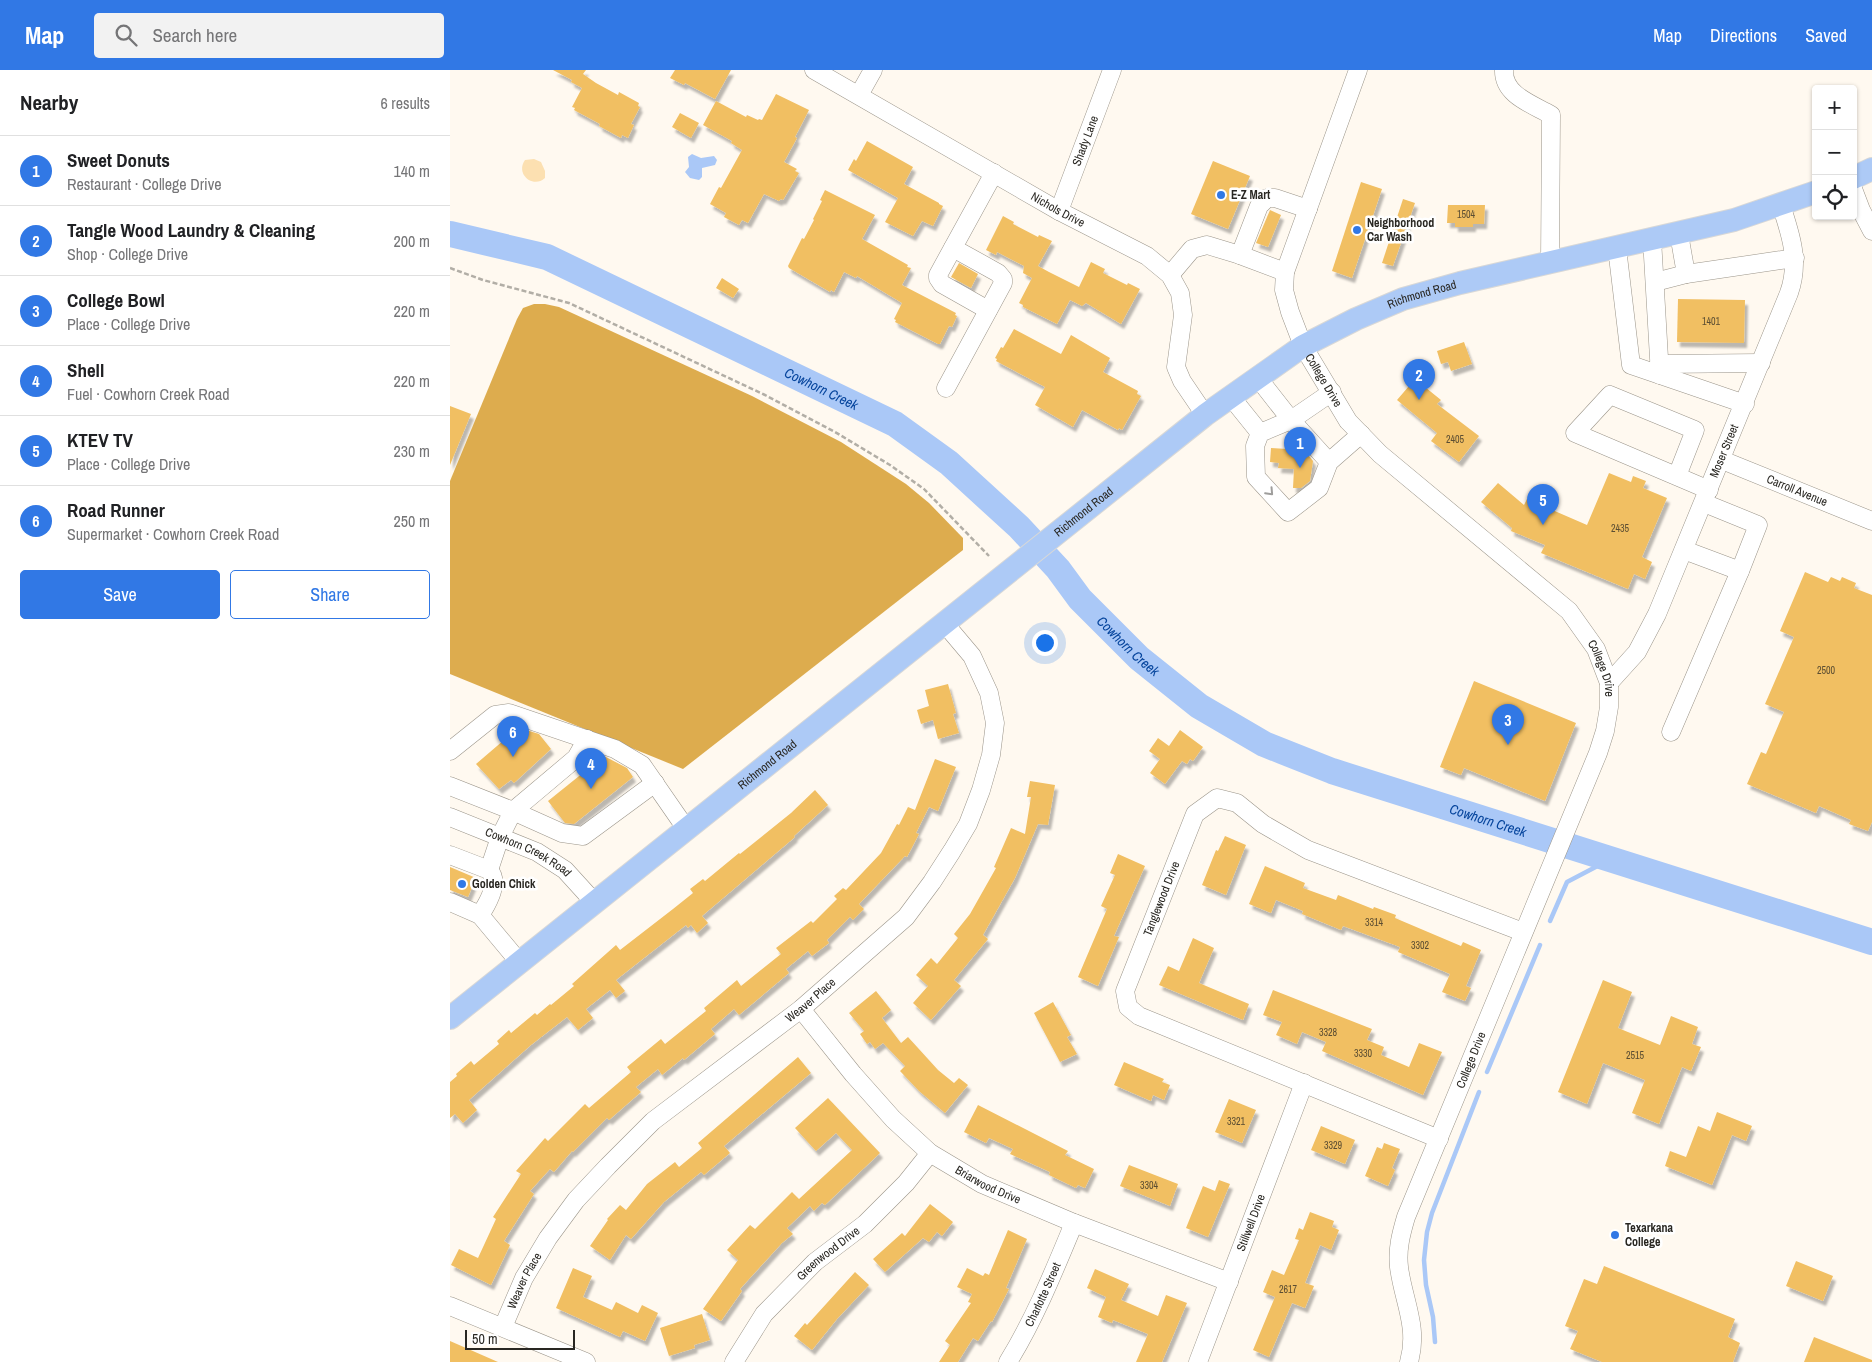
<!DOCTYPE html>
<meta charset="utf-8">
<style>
body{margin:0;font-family:"Archivo Narrow",sans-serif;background:#f2f2f2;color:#202124}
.controls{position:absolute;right:15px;top:15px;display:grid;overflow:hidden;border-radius:5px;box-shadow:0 1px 4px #0004}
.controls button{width:45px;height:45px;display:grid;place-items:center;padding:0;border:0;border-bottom:1px solid #e0e0e0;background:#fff;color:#202124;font:25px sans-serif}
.scale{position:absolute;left:15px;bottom:12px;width:110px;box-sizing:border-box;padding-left:5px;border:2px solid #292722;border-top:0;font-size:14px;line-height:18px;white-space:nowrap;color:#292722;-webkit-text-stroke:4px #fff;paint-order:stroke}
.you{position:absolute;left:594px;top:572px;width:18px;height:18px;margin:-12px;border:4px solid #fff;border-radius:50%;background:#1a73e8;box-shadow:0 0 0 8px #1a73e833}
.badge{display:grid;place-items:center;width:32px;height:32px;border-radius:50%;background:#3178e5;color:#fff;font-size:16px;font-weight:700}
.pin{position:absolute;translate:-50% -41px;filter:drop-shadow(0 1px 2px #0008)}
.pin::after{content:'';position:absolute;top:26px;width:18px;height:15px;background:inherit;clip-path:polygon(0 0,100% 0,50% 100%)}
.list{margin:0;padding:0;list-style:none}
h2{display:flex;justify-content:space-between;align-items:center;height:65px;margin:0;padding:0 20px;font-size:21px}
h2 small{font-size:16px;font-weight:400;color:#757577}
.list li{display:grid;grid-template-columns:32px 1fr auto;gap:15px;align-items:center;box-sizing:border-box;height:70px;padding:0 20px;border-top:1px solid #e0e0e0}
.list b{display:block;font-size:19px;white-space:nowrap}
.list p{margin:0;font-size:16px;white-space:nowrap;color:#757577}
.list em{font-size:16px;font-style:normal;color:#757577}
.actions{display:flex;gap:10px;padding:15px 20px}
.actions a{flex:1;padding:11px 0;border:1px solid #3178e5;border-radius:5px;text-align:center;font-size:18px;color:#3178e5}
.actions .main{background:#3178e5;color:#fff}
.icon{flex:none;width:28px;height:28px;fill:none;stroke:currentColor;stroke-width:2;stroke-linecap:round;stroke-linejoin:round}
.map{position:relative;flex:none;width:1422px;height:1292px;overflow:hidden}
header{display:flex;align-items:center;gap:30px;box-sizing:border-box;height:70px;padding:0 25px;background:#3178e5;color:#fff}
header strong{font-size:24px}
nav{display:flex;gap:28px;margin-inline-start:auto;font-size:18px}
.search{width:350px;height:45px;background:#f2f2f2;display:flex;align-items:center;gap:12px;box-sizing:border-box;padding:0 18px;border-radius:5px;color:#757577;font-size:19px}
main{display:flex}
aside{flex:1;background:#fff}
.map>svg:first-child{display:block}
.green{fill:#fce0b1}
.forest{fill:#ddac4e}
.water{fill:#aac8f7}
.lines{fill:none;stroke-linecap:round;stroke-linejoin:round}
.stream{stroke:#aac8f7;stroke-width:4.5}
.river{stroke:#aac8f7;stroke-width:26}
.building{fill:#f1bf62;filter:url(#shadow)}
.minor-casing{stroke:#9b958a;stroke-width:19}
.major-casing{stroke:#d8d8d7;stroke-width:24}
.path{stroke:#b2aea6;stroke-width:2.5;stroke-dasharray:5 2.5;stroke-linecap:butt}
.minor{stroke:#fff;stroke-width:18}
.major{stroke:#adcaf6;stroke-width:22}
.oneway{stroke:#9f9e9c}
.poi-dot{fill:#3178e5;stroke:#fff;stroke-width:2}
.labels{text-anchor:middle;stroke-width:5;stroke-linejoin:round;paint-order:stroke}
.number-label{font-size:10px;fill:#5b4d32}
.street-label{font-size:12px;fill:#292722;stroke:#fff}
.poi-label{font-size:12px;font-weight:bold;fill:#292722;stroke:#fff;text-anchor:start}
.water-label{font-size:14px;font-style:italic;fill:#06459d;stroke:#fff}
</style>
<header>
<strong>Map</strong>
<div class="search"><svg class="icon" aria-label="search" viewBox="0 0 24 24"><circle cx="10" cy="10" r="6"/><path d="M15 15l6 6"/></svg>Search here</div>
<nav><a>Map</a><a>Directions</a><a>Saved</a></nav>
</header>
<main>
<aside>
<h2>Nearby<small>6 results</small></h2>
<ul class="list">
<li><span class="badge">1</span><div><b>Sweet Donuts</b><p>Restaurant · College Drive</p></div><em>140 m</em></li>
<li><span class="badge">2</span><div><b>Tangle Wood Laundry &amp; Cleaning</b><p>Shop · College Drive</p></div><em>200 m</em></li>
<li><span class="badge">3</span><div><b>College Bowl</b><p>Place · College Drive</p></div><em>220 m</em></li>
<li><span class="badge">4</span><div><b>Shell</b><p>Fuel · Cowhorn Creek Road</p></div><em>220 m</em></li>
<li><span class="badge">5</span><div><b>KTEV TV</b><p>Place · College Drive</p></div><em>230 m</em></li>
<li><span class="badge">6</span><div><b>Road Runner</b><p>Supermarket · Cowhorn Creek Road</p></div><em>250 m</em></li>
</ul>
<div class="actions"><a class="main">Save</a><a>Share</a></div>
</aside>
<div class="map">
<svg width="1422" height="1292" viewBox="0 0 1422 1292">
<defs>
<filter id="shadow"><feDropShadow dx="3" dy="5" stdDeviation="1" flood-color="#0004"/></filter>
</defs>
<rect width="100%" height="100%" fill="#fff9f0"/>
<!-- green -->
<path class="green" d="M84,89L91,92L95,101V108C83,119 65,104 75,90Z"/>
<!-- forest -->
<polygon class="forest" points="84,234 95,234 109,237 302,326 391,372 456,414 479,433 513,468 513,480 233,699 0,604 0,411 67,249 73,238"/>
<!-- water -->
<polygon class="water" points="242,84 251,88 264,86 267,90 265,95 252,98 252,107 249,110 240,108 235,102 239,97 238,87"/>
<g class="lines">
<!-- stream -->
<g class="stream">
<polyline points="1100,851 1117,812 1159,790"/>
<polyline points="1037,1002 1090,875"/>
<polyline points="985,1272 983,1247 976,1215 974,1190 977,1162 982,1143 1029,1022"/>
</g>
<!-- river -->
<path class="river" id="s1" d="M0,164L97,187L445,354L499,393L569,457L608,499L630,529L689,588L749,636L814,674L882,701L1422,872"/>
</g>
<!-- building -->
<g class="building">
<polygon points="103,0 136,0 133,4 146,13 168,25 169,22 189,33 188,36 190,37 181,54 184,55 178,68 172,65 171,68 149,56 150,54 124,40 125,38 122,37 132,18 121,12 122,10"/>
<polygon points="225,0 281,0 265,29 235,13 234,15 220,8"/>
<polygon points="326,24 359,40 345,67 347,68 334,92 347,99 345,101 349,103 333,130 331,129 329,131 314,124 298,153 292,150 289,155 274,147 276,143 260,134 269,117 271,118 292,80 281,73 282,71 253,55 266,31 296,47 297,45 308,50 309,49 312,50"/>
<polygon points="230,43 249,53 241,68 222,57"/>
<polygon points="417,71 463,97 454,114 489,133 489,134 493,136 483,156 472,151 463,166 435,152 448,128 398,100 404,89 406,91"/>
<polygon points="763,91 800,106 778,159 741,144"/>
<polygon points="911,112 932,119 902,208 882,201"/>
<polygon points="375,120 425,145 412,169 458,195 457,197 461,198 452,215 506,243 505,245 507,246 502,257 499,256 490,274 488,274 445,252 446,250 444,249 452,233 407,206 406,208 394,202 384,222 381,220 380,222 339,198 338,196 352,168 354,169 364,150 363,149 372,131 370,130"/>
<polygon points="953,129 965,133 943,196 932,193"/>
<polygon points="998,135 1035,135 1034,154 1023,154 1023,157 1005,157 1005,153 997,153"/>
<polygon points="820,140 831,145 818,177 806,173"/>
<polygon points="553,146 564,152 563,154 588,167 589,165 602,171 588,196 599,202 629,217 641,192 655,199 653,203 677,215 678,213 690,219 671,254 636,233 632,236 620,230 607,254 573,237 573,235 569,233 582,208 573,203 574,196 547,182 546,185 536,180"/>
<polygon points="509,193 528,204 521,218 501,207"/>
<polygon points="272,208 289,219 283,228 266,218"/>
<polygon points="1228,229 1295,230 1294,273 1227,272"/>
<polygon points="564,259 611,284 621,265 660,288 653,302 688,321 687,324 691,326 672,360 669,358 668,360 632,340 623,357 585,335 595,317 546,291 547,289 545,288 551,277 553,278"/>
<polygon points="1014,272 1022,294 1001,301 998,292 991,294 987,281"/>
<polygon points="965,309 991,330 987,334 1029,366 1009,392 981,371 987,363 947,330"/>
<polygon points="0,336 21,344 0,395"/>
<polygon points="821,378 854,380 863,391 860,411 851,418 843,418 844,399 828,398 829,393 820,392"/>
<polygon points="1159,403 1181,412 1183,406 1196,411 1193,418 1217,428 1192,487 1202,492 1195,509 1184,504 1178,519 1091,483 1095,475 1061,461 1062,458 1031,432 1048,413 1074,435 1077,429 1137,455"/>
<polygon points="1355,502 1378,512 1381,507 1390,511 1392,507 1406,513 1404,518 1422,525 1422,752 1418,761 1399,754 1401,750 1369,736 1366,743 1297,714 1311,682 1316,684 1334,642 1315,634 1344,567 1330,561"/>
<polygon points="1024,611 1126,653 1095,731 1014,698 1011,705 990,697"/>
<polygon points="498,614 506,643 503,644 509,663 488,669 483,650 471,654 467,640 479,636 475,620"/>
<polygon points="73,659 89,664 101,679 64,713 61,710 49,719 26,694 61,664 63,667"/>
<polygon points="730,660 753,677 743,691 740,689 737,694 732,691 715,714 700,703 710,689 699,681 708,668 719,676"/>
<polygon points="154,686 177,698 183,707 124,754 115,753 98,731"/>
<polygon points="485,689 506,697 488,741 479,737 466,763 469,764 457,787 455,786 409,834 414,839 403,850 400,847 377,870 379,873 362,886 358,881 336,899 339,903 289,945 284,939 261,959 265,964 234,990 233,988 212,1005 208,999 186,1017 191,1022 159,1050 157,1048 123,1082 122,1081 104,1102 100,1099 80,1121 84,1124 54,1171 60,1175 41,1215 1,1195 9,1179 28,1188 46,1149 43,1147 71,1104 66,1101 95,1068 98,1071 135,1034 139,1038 181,1002 177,997 211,969 215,974 256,941 254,938 287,910 291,916 331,884 326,878 361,851 363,853 387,829 384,826 393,818 396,820 431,783 447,754 449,755 458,737 465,740"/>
<polygon points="580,711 605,715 598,755 588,754 565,808 533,865 538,869 504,910 511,916 481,950 463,933 478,916 466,905 481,888 487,894 508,868 504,864 520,844 546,798 544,797 561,758 575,764 581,727 577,727"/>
<polygon points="365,720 378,735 344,766 345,767 252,846 258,853 247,863 241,855 238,858 236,855 166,910 175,921 166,928 160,920 136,939 143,948 128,960 117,947 81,975 19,1030 27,1040 13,1053 5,1044 0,1048 0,1012 7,1006 6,1004 21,991 24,995 49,974 47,971 59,960 61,963 85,943 87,945 100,934 101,935 124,916 122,914 166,875 170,880 223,839 243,823 240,819 253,809 255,811 289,783 290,784 341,743"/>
<polygon points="775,766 796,775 776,825 752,815 766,780 768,781"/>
<polygon points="668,784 695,796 664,866 669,867 648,916 628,907 657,839 651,836 665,805 660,803"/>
<polygon points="815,796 855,813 853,818 886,830 888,825 923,839 924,837 946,845 945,848 1011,876 1013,872 1031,880 1016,916 1021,918 1015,931 992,922 1000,904 948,882 950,877 893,856 891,860 852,844 853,841 826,830 821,843 799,834"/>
<polygon points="0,797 26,808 18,827 0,820"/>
<polygon points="743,868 764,878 749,913 799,934 793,950 709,915 718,896 729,901"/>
<polygon points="1153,910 1182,922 1168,958 1210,975 1221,946 1248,957 1242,974 1251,977 1241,1001 1232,997 1209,1054 1182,1043 1195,1010 1153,993 1137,1034 1108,1022"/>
<polygon points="823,920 922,959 917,970 934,977 931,985 959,997 969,973 992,982 973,1025 872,981 876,972 852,962 847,974 826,965 832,952 813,945"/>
<polygon points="426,921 441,940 432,948 451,973 458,967 488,1000 504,1013 509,1008 518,1015 495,1043 469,1021 450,1001 455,996 433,973 425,979 420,972 417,974 410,964 414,961 399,943"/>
<polygon points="603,932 621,965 617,967 627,984 610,992 584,943"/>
<polygon points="348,987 361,1003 274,1076 280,1083 254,1105 251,1102 214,1132 181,1169 176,1165 160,1190 140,1176 158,1150 157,1149 170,1135 176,1140 197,1114 225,1092 229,1097 252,1078 248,1073"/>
<polygon points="674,992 714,1009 712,1012 720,1015 714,1030 703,1025 701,1031 664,1015"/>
<polygon points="378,1028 430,1083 375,1135 372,1133 364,1141 360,1136 337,1158 343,1164 332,1173 290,1219 292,1221 271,1251 253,1239 288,1190 277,1180 300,1155 305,1159 342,1122 349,1129 402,1080 386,1063 366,1081 345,1058"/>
<polygon points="779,1029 806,1040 792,1073 765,1062"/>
<polygon points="528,1035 618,1081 615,1085 644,1099 635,1118 628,1115 626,1118 599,1105 600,1102 560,1084 563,1079 539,1068 536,1073 514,1062"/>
<polygon points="1267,1042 1302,1056 1296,1071 1282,1065 1262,1115 1215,1096 1220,1081 1236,1087 1248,1056 1260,1061"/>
<polygon points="871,1056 905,1070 895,1094 861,1080"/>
<polygon points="934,1073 950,1079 942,1098 945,1100 938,1116 915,1106 927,1077 932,1079"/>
<polygon points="679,1095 728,1114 720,1136 670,1116"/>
<polygon points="769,1110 780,1114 758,1167 736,1158 753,1116 765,1121"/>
<polygon points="480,1134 503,1152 492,1166 487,1162 479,1172 473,1168 435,1202 423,1189 452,1163 455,1166"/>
<polygon points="860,1142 884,1151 882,1157 889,1160 881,1180 870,1175 855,1213 864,1216 855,1238 842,1233 819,1287 803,1280 825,1227 813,1222 822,1200 834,1205 849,1170 845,1169 849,1158 853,1160"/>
<polygon points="558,1160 577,1169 556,1218 559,1219 542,1252 541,1251 528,1271 523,1268 508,1292 489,1292 500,1275 495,1271 521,1233 518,1232 522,1224 507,1217 517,1198 533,1206 535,1203 539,1205"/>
<polygon points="1346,1191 1383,1206 1373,1231 1336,1216"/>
<polygon points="1154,1196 1285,1249 1278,1267 1290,1273 1283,1292 1152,1292 1120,1279 1128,1261 1115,1256 1134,1209 1147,1214"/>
<polygon points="123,1198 142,1206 133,1227 162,1240 166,1232 188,1243 192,1235 208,1243 195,1271 173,1261 170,1267 106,1238"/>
<polygon points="645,1199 679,1214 671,1230 708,1246 716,1225 737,1233 712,1292 686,1292 698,1264 663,1250 662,1253 648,1247 656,1227 637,1218"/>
<polygon points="405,1202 419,1215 387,1249 362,1280 344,1266 355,1253 357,1255"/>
<polygon points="252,1244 260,1270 244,1275 245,1278 219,1286 210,1258"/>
<polygon points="1364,1267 1422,1290 1422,1292 1354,1292"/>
<polygon points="0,1271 48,1292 0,1292"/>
</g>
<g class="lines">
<defs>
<g id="minor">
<path id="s2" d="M364,0L609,141L697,186L720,205L730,223L733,245L726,297L732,311L755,345"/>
<path id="s3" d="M908,0L835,202L834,220L840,242L853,276L898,351L930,384L1119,541L1146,579L1159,613V637L1155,661L1148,683L956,1147C951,1164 947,1179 949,1197C953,1230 969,1257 959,1292"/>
<path d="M1054,0C1053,25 1082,34 1101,45L1100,193"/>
<polyline points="409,25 423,0"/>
<polyline points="1403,119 1411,140 1422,161"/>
<path id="s4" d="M609,141L662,0"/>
<polyline points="1229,164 1236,204 1345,188"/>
<polyline points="1202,169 1210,305"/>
<polyline points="1167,178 1181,295 1295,334"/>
<polyline points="790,185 809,136 817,128 825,128 858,139"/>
<polyline points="720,205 742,179 757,175 790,185 835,202"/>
<polyline points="1205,212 1236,204"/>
<polyline points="538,240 492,214 488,208 488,205 544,103"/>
<polyline points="1209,294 1311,293"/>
<polyline points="808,308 841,350 882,322"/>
<polyline points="496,318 553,213 553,209 548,203 503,178"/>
<polyline points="781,327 810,363"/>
<path id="s5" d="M1272,390L1422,451"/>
<polyline points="879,392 841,350 810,363 805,376 806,407 838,442 869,418 879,392 911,364"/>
<polyline points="1227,406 1245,360 1160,325 1125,363 1259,420"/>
<polyline points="1234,480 1290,501 1308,455 1254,433"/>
<path id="s6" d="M1159,613L1187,582L1207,544L1339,223C1350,192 1341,165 1331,135"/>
<polyline points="1221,662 1290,501"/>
<polyline points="0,681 45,645 59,643 165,679 192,695 237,760"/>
<polyline points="0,716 63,741 112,763 133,766 205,713"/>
<path id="s7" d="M0,747L87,782L115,800L145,833"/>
<path d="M0,785L39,800C50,812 38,833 30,845"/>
<polyline points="39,800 50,767 63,741 126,688 137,669"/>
<polyline points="0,832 30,845 70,893"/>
<path id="s8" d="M351,939L403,1004L443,1049L480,1083L532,1114L624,1153L779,1212"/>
<path id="s9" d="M989,1069L689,946L678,937L675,921L745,744L767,728L787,733L813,754L858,780L1073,862"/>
<polyline points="0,1236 136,1292"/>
<path id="s10" d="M53,1257L74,1208L98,1168L126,1130L158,1096L203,1051L351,939L456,847L482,812L502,781L518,754L531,720L541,685L545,653L539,623L522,586L495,554"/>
<path id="s11" d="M284,1292L314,1244L365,1192L415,1154L456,1113L480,1083"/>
<path id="s12" d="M558,1292C585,1248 604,1201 624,1153"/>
<path id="s13" d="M748,1292L854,1013"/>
</g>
<g id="major">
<polyline points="1403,108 1422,99"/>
<path id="s14" d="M0,948L755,345L853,276L906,249L953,229L1010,213L1284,150L1366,122"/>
</g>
</defs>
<!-- minor casing -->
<use href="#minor" class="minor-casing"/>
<!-- major casing -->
<use href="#major" class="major-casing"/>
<!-- path -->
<polyline class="path" points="0,198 33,210 119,233 315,325 385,362 440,395 474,419 539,486"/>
<!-- minor -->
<use href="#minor" class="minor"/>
<!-- major -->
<use href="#major" class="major"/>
</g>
<!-- one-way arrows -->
<defs><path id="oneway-chevron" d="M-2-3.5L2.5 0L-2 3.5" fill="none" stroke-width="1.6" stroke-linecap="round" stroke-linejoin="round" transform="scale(1.25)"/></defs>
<use class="oneway" href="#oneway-chevron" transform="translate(820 422) rotate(47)"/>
<!-- markers -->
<g class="poi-dot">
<circle cx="771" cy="125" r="5"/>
<circle cx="907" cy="160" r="5"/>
<circle cx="12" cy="814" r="5"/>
<circle cx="1165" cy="1165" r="5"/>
</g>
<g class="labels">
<!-- number labels -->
<g class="number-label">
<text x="1016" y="148">1504</text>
<text x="1261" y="255">1401</text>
<text x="1005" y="373">2405</text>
<text x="1170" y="462">2435</text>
<text x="1376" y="604">2500</text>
<text x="924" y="856">3314</text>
<text x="970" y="879">3302</text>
<text x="878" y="966">3328</text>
<text x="913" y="987">3330</text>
<text x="1185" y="989">2515</text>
<text x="786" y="1055">3321</text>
<text x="883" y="1079">3329</text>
<text x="699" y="1119">3304</text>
<text x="838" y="1223">2617</text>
</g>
<!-- street labels -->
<g class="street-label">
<text dy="4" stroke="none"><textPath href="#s4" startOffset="75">Shady Lane</textPath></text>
<text dy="4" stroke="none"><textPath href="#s2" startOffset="281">Nichols Drive</textPath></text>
<text dy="4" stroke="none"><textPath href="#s14" startOffset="1216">Richmond Road</textPath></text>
<text dy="4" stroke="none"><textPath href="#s3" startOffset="332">College Drive</textPath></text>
<text dy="4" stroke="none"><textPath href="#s6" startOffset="261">Moser Street</textPath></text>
<text dy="4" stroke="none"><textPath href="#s5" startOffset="81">Carroll Avenue</textPath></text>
<text dy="4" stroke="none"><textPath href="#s14" startOffset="811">Richmond Road</textPath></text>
<text dy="4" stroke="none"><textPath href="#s3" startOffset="738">College Drive</textPath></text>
<text dy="4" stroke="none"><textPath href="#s14" startOffset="406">Richmond Road</textPath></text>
<text dy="4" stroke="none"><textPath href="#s7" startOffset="86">Cowhorn Creek Road</textPath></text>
<text dy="4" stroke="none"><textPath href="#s9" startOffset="454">Tanglewood Drive</textPath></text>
<text dy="4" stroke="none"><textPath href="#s10" startOffset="456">Weaver Place</textPath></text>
<text transform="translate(1021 990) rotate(-68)" y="4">College Drive</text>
<text dy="4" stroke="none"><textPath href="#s8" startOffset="260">Briarwood Drive</textPath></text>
<text dy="4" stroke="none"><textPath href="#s13" startOffset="149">Stillwell Drive</textPath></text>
<text dy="4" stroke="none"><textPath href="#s11" startOffset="145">Greenwood Drive</textPath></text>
<text dy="4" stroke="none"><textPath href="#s10" startOffset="51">Weaver Place</textPath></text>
<text dy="4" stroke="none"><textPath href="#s12" startOffset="76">Charlotte Street</textPath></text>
</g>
<!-- poi labels -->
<g class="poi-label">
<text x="781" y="129">E-Z Mart</text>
<text x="917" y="157">Neighborhood<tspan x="917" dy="14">Car Wash</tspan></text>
<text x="22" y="818">Golden Chick</text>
<text x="1175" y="1162">Texarkana<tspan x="1175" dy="14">College</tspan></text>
</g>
<!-- water labels -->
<g class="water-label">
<text dy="5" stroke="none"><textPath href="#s1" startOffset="404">Cowhorn Creek</textPath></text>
<text dy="5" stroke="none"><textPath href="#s1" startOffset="809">Cowhorn Creek</textPath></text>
<text dy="5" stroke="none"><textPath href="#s1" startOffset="1214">Cowhorn Creek</textPath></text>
</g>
</g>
</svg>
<div class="controls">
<button>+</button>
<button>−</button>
<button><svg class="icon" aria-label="locate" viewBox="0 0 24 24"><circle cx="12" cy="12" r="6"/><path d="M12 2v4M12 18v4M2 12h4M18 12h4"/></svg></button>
</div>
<div class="scale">50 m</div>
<div class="you"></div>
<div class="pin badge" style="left:850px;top:398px">1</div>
<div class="pin badge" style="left:969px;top:330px">2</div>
<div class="pin badge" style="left:1058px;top:675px">3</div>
<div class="pin badge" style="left:141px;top:719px">4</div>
<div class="pin badge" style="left:1093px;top:455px">5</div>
<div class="pin badge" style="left:63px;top:687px">6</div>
</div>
</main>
